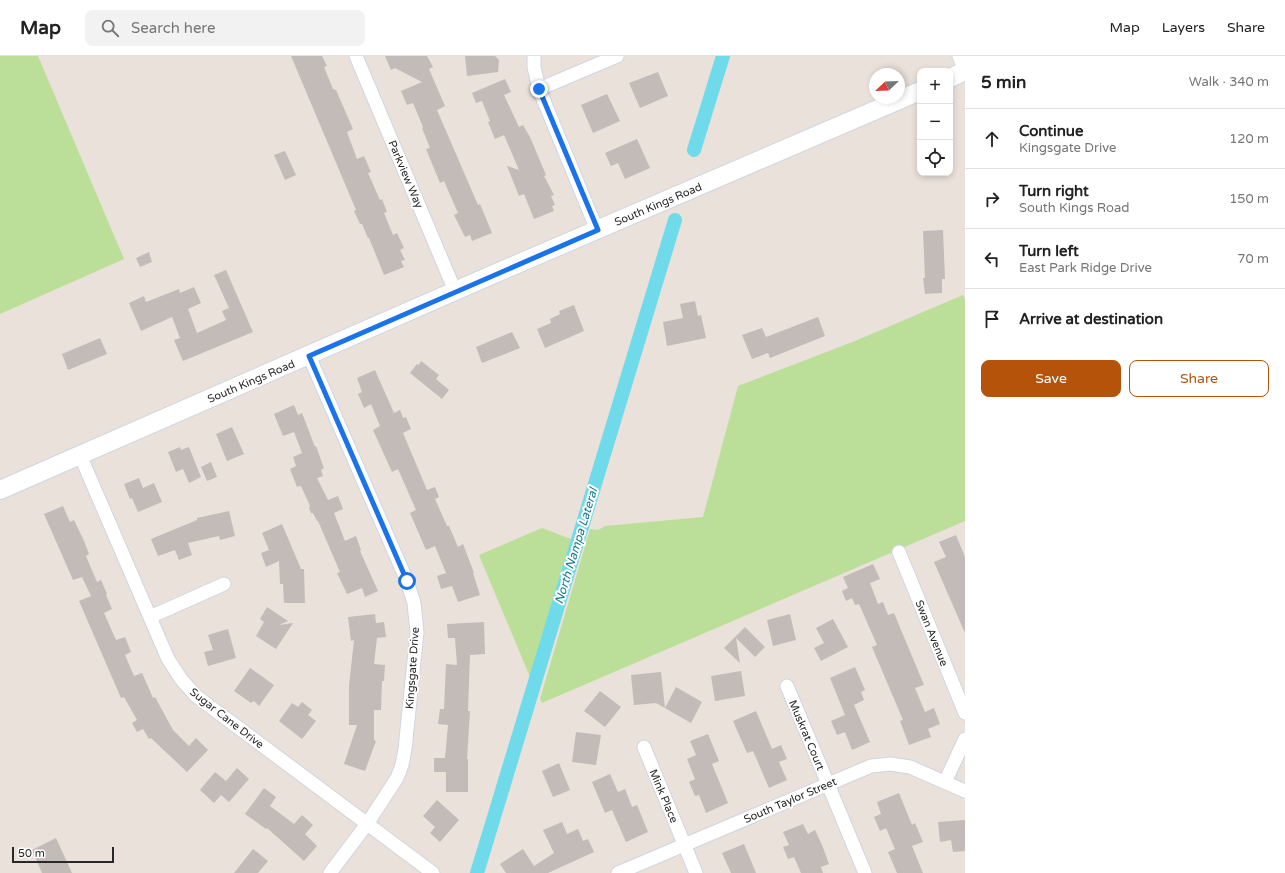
<!DOCTYPE html>
<meta charset="utf-8">
<style>
body{margin:0;font-family:"Varela Round",sans-serif;background:#f2f2f2;color:#222}
.controls{position:absolute;right:12px;top:12px;display:grid;overflow:hidden;border-radius:8px;box-shadow:0 2px 6px #0003}
.controls button{width:36px;height:36px;display:grid;place-items:center;padding:0;border:0;border-bottom:1px solid #e0e0e0;background:#fff;color:#222;font:20px sans-serif}
.compass{position:absolute;left:869px;top:12px;width:36px;height:36px;border-radius:50%;background:#fff;box-shadow:0 2px 6px #0003;rotate:247deg}
.scale{position:absolute;left:12px;bottom:10px;width:102px;box-sizing:border-box;padding-left:4px;border:2px solid #282828;border-top:0;font-size:11px;line-height:14px;white-space:nowrap;color:#282828;-webkit-text-stroke:3px #fff;paint-order:stroke}
.stop{position:absolute;width:12px;height:12px;margin:-9px;border:3px solid #1a73e8;border-radius:50%;background:#fff}
.stop.end{background:#1a73e8;border-color:#fff;box-shadow:0 1px 4px #0008}
.list{margin:0;padding:0;list-style:none}
h2{display:flex;justify-content:space-between;align-items:center;height:52px;margin:0;padding:0 16px;font-size:17px}
h2 small{font-size:13px;font-weight:400;color:#767676}
.list li{display:grid;grid-template-columns:26px 1fr auto;gap:12px;align-items:center;box-sizing:border-box;height:60px;padding:0 16px;border-top:1px solid #e0e0e0}
.list b{display:block;font-size:15px;white-space:nowrap}
.list p{margin:0;font-size:13px;white-space:nowrap;color:#767676}
.list em{font-size:13px;font-style:normal;color:#767676}
.actions{display:flex;gap:8px;padding:12px 16px}
.actions a{flex:1;padding:9px 0;border:1px solid #b45309;border-radius:8px;text-align:center;font-size:14px;color:#b45309}
.actions .main{background:#b45309;color:#fff}
.icon{flex:none;width:22px;height:22px;fill:none;stroke:currentColor;stroke-width:2;stroke-linecap:round;stroke-linejoin:round}
.map{position:relative;flex:none;width:965px;height:817px;overflow:hidden}
header{display:flex;align-items:center;gap:24px;box-sizing:border-box;height:56px;padding:0 20px;background:#fff;border-bottom:1px solid #e0e0e0}
header strong{font-size:19px}
nav{display:flex;gap:22px;margin-inline-start:auto;font-size:14px}
.search{width:280px;height:36px;background:#f2f2f2;display:flex;align-items:center;gap:10px;box-sizing:border-box;padding:0 14px;border-radius:8px;color:#767676;font-size:15px}
main{display:flex}
aside{flex:1;background:#fff}
.map>svg:first-child{display:block}
.green{fill:#bbdf98}
.lines{fill:none;stroke-linecap:round;stroke-linejoin:round}
.canal{stroke:#6fdbea;stroke-width:14}
.building{fill:#c2bbb7}
.street-casing{stroke:#cfd5e1;stroke-width:15}
.secondary-casing{stroke:#cfd5e1;stroke-width:20}
.street{stroke:#fff;stroke-width:13}
.secondary{stroke:#fff;stroke-width:18}
.route{stroke:#1a73e8;stroke-width:5}
.labels{text-anchor:middle;stroke-width:4;stroke-linejoin:round;paint-order:stroke}
.street-label{font-size:11px;fill:#282828;stroke:#fff}
.water-label{font-size:12px;font-style:italic;fill:#127992;stroke:#fff}
</style>
<header>
<strong>Map</strong>
<div class="search"><svg class="icon" aria-label="search" viewBox="0 0 24 24"><circle cx="10" cy="10" r="6"/><path d="M15 15l6 6"/></svg>Search here</div>
<nav><a>Map</a><a>Layers</a><a>Share</a></nav>
</header>
<main>
<div class="map">
<svg width="965" height="817" viewBox="0 0 965 817">
<rect width="100%" height="100%" fill="#eae1da"/>
<!-- green -->
<g class="green">
<polygon points="0,0 38,0 124,203 0,258"/>
<polygon points="963,239 965,244 965,465 542,647 540,643 590,473 598,474 605,470 703,461 738,330 855,285"/>
<polygon points="542,472 571,483 530,621 479,499"/>
</g>
<g class="lines">
<!-- canal -->
<g class="canal">
<polyline points="694,94 723,0"/>
<polyline points="477,817 675,164"/>
</g>
</g>
<!-- building -->
<g class="building">
<polygon points="291,0 322,0 327,10 324,11 333,33 336,34 353,73 347,76 357,103 364,100 371,116 368,117 380,144 382,143 387,156 384,157 393,179 397,177 404,192 400,194 405,204 401,205 404,211 384,219 369,182 368,182 362,168 360,168 354,155 356,154"/>
<polygon points="385,0 427,0 433,11 429,13 445,50 437,54 478,149 480,148 492,177 472,185 470,179 465,181 454,159 458,157 447,132 444,125 440,127 426,93 430,92 422,72 423,71 413,47 407,49 401,35 422,26 395,12 391,14"/>
<polygon points="465,0 495,0 499,4 498,16 467,20"/>
<polygon points="658,16 668,40 640,52 629,27"/>
<polygon points="505,23 511,36 504,39 519,71 523,69 530,81 546,119 544,120 554,139 551,140 555,149 552,150 554,155 534,163 524,138 519,140 507,110 519,114 504,79 495,83 488,66 490,65 482,45 476,47 472,37"/>
<polygon points="607,38 620,65 593,77 581,49"/>
<polygon points="637,83 650,112 625,123 618,107 611,110 605,97"/>
<polygon points="285,95 296,119 285,124 274,99"/>
<polygon points="943,174 945,223 942,223 942,237 925,238 923,222 925,222 923,175"/>
<polygon points="149,196 152,206 140,211 136,202"/>
<polygon points="226,214 253,276 183,305 174,284 180,282 172,261 141,275 129,247 144,240 146,246 179,233 180,237 194,231 201,247 188,253 197,277 226,264 222,255 229,252 214,219"/>
<polygon points="695,245 698,260 701,259 706,282 667,290 663,266 683,262 680,248"/>
<polygon points="574,249 584,275 545,292 537,273 551,267 550,263 560,258 559,255"/>
<polygon points="818,261 825,280 770,302 768,297 752,303 742,279 762,272 766,281"/>
<polygon points="512,276 520,292 482,307 476,291"/>
<polygon points="100,282 107,298 68,314 62,298"/>
<polygon points="421,305 439,319 436,323 449,334 442,343 410,317 417,308 419,309"/>
<polygon points="375,314 394,357 400,354 403,362 406,361 411,373 403,377 427,434 435,431 439,441 435,443 447,470 449,470 458,491 463,488 474,517 473,517 480,539 458,546 452,530 441,533 437,520 446,517 435,490 426,494 410,457 416,454 398,413 392,416 373,374 380,370 371,348 364,352 358,338 362,336 357,322"/>
<polygon points="294,349 298,359 302,357 315,391 316,390 321,404 324,412 321,414 323,420 317,422 328,444 338,440 343,453 334,457 345,485 356,480 361,494 360,495 378,535 365,541 362,532 347,538 337,517 340,516 318,465 317,465 313,457 311,457 309,452 310,450 301,430 297,431 290,413 296,410 293,401 302,397 294,376 283,380 274,358"/>
<polygon points="232,371 244,398 227,405 216,378"/>
<polygon points="180,391 181,394 189,391 201,421 189,427 183,413 176,416 168,396"/>
<polygon points="211,406 217,421 207,425 201,411"/>
<polygon points="139,422 143,432 154,427 162,446 138,456 132,442 130,443 124,428"/>
<polygon points="63,450 70,466 74,464 84,485 89,498 86,500 97,526 101,524 107,538 106,539 112,553 104,557 116,584 125,581 131,596 125,599 134,620 142,617 153,642 155,641 173,674 189,690 196,682 208,694 187,716 151,682 149,683 143,673 137,676 132,667 137,664 124,641 121,642 79,545 91,540 82,521 73,524 44,458"/>
<polygon points="229,455 235,480 220,484 219,480 188,487 192,499 179,504 175,494 158,500 151,483 197,464 197,462"/>
<polygon points="282,468 301,513 304,513 305,547 284,547 283,528 280,528 279,505 266,511 261,497 269,494 262,477"/>
<polygon points="956,479 965,501 965,577 934,506 946,501 939,486"/>
<polygon points="873,508 880,523 870,527 878,548 883,546 888,559 894,557 924,629 915,632 925,656 934,652 940,668 928,673 931,681 909,689 900,665 903,664 872,591 877,589 859,548 855,549 852,542 846,545 842,535 848,532 843,521"/>
<polygon points="267,551 288,565 279,569 293,567 276,593 256,580 264,566 260,563"/>
<polygon points="375,558 376,567 384,566 386,581 377,582 374,608 385,609 384,625 382,625 381,654 374,654 374,684 376,685 365,715 344,708 357,669 349,669 349,630 354,584 351,585 348,561"/>
<polygon points="790,558 796,584 773,590 767,564"/>
<polygon points="833,563 848,591 821,605 814,592 824,587 816,572"/>
<polygon points="484,566 485,598 470,599 468,655 470,655 467,703 468,703 468,736 446,736 446,716 434,716 434,702 445,702 448,669 438,668 440,653 444,653 446,608 457,609 455,582 448,582 447,568"/>
<polygon points="745,571 765,591 755,601 736,582 740,607 724,592"/>
<polygon points="228,573 236,602 208,610 204,596 213,594 208,579"/>
<polygon points="855,611 865,634 861,636 864,644 854,649 870,686 852,694 845,676 837,679 831,665 845,659 830,622"/>
<polygon points="250,612 274,629 259,650 254,645 251,647 234,635"/>
<polygon points="741,615 745,640 715,645 711,620"/>
<polygon points="661,616 665,652 676,631 702,646 691,667 656,647 634,649 631,619"/>
<polygon points="600,635 621,651 605,671 584,655"/>
<polygon points="302,646 312,654 308,659 316,665 302,683 279,665 292,647 298,651"/>
<polygon points="756,655 772,693 781,689 787,703 779,706 787,724 769,732 753,695 747,697 733,665"/>
<polygon points="576,676 601,679 596,709 572,706"/>
<polygon points="708,678 719,705 712,708 728,747 706,757 699,739 695,740 689,726 695,723 687,703 696,699 690,685"/>
<polygon points="559,707 570,734 553,741 542,715"/>
<polygon points="237,712 249,723 229,746 221,739 214,747 200,734 215,716 226,725"/>
<polygon points="610,718 618,736 625,733 632,751 637,749 648,776 626,786 612,754 605,757 592,726"/>
<polygon points="264,732 276,741 270,750 294,768 302,759 313,769 305,778 317,790 304,805 267,772 266,773 245,758"/>
<polygon points="899,737 912,769 915,767 923,786 912,790 923,817 897,817 888,796 895,793 886,772 880,775 874,761 881,758 877,746"/>
<polygon points="437,744 459,764 440,786 430,777 435,771 423,760"/>
<polygon points="965,764 965,795 953,796 951,784 940,786 938,766"/>
<polygon points="562,766 567,778 578,773 583,785 588,783 594,796 548,817 506,817 500,808 523,793 534,810 554,797 543,774"/>
<polygon points="803,768 808,778 815,774 822,789 829,808 821,811 823,817 801,817 794,801 788,803 783,791 789,789 783,776"/>
<polygon points="56,782 72,817 42,817 32,794"/>
<polygon points="744,788 756,817 731,817 722,797"/>
<polygon points="253,793 268,805 258,817 234,817"/>
</g>
<g class="lines">
<defs>
<g id="street">
<polyline points="356,0 455,235"/>
<polyline points="534,0 534,11 539,33 597,174"/>
<polyline points="959,0 965,15"/>
<polyline points="539,33 617,0"/>
<polyline points="309,300 407,525 414,547 417,576 405,693 402,709 397,722 367,768 330,817"/>
<polyline points="80,399 168,603 181,623 196,640 433,817"/>
<polyline points="899,496 965,657"/>
<polyline points="150,561 224,528"/>
<polyline points="787,630 865,817"/>
<polyline points="644,691 696,817"/>
<polyline points="945,726 965,683"/>
<polyline points="618,817 871,710 890,708 910,711 965,735"/>
</g>
<g id="secondary">
<polyline points="950,22 965,15"/>
<polyline points="0,434 494,218 920,35"/>
</g>
</defs>
<!-- street casing -->
<use href="#street" class="street-casing"/>
<!-- secondary casing -->
<use href="#secondary" class="secondary-casing"/>
<!-- street -->
<use href="#street" class="street"/>
<!-- secondary -->
<use href="#secondary" class="secondary"/>
</g>
<g class="lines">
<!-- route -->
<polyline class="route" points="407,525 309,300 598,174 539,33"/>
</g>
<g class="labels">
<!-- street labels -->
<g class="street-label">
<text transform="translate(406 118) rotate(67)" y="4">Parkview Way</text>
<text transform="translate(658 148) rotate(-23)" y="4">South Kings Road</text>
<text transform="translate(251 325) rotate(-23)" y="4">South Kings Road</text>
<text transform="translate(932 577) rotate(68)" y="4">Swan Avenue</text>
<text transform="translate(412 612) rotate(-86)" y="4">Kingsgate Drive</text>
<text transform="translate(227 662) rotate(38)" y="4">Sugar Cane Drive</text>
<text transform="translate(807 679) rotate(67)" y="4">Muskrat Court</text>
<text transform="translate(664 740) rotate(67)" y="4">Mink Place</text>
<text transform="translate(790 744) rotate(-23)" y="4">South Taylor Street</text>
</g>
<!-- water labels -->
<g class="water-label">
<text transform="translate(576 490) rotate(-73)" y="4">North Nampa Lateral</text>
</g>
</g>
</svg>
<div class="controls">
<button>+</button>
<button>−</button>
<button><svg class="icon" aria-label="locate" viewBox="0 0 24 24"><circle cx="12" cy="12" r="6"/><path d="M12 2v4M12 18v4M2 12h4M18 12h4"/></svg></button>
</div>
<svg class="compass" viewBox="-18 -18 36 36"><path d="M0-13l5 13h-10z" fill="#e53935"/><path d="M0 13l5-13h-10z" fill="#767676"/></svg>
<div class="scale">50 m</div>
<div class="stop" style="left:407px;top:525px"></div>
<div class="stop end" style="left:539px;top:33px"></div>
</div>
<aside>
<h2>5 min<small>Walk · 340 m</small></h2>
<ul class="list">
<li><svg class="icon" aria-label="ahead" viewBox="0 0 24 24"><path d="M12 20V5M6 11l6-6 6 6"/></svg><div><b>Continue</b><p>Kingsgate Drive</p></div><em>120 m</em></li>
<li><svg class="icon" aria-label="right" viewBox="0 0 24 24"><path d="M7 20v-9h11M14 6l5 5-5 5"/></svg><div><b>Turn right</b><p>South Kings Road</p></div><em>150 m</em></li>
<li><svg class="icon" aria-label="left" viewBox="0 0 24 24"><path d="M17 20v-9H6M10 6l-5 5 5 5"/></svg><div><b>Turn left</b><p>East Park Ridge Drive</p></div><em>70 m</em></li>
<li><svg class="icon" aria-label="arrive" viewBox="0 0 24 24"><path d="M6 21V4h12l-3 4 3 4H6"/></svg><div><b>Arrive at destination</b></div></li>
</ul>
<div class="actions"><a class="main">Save</a><a>Share</a></div>
</aside>
</main>
